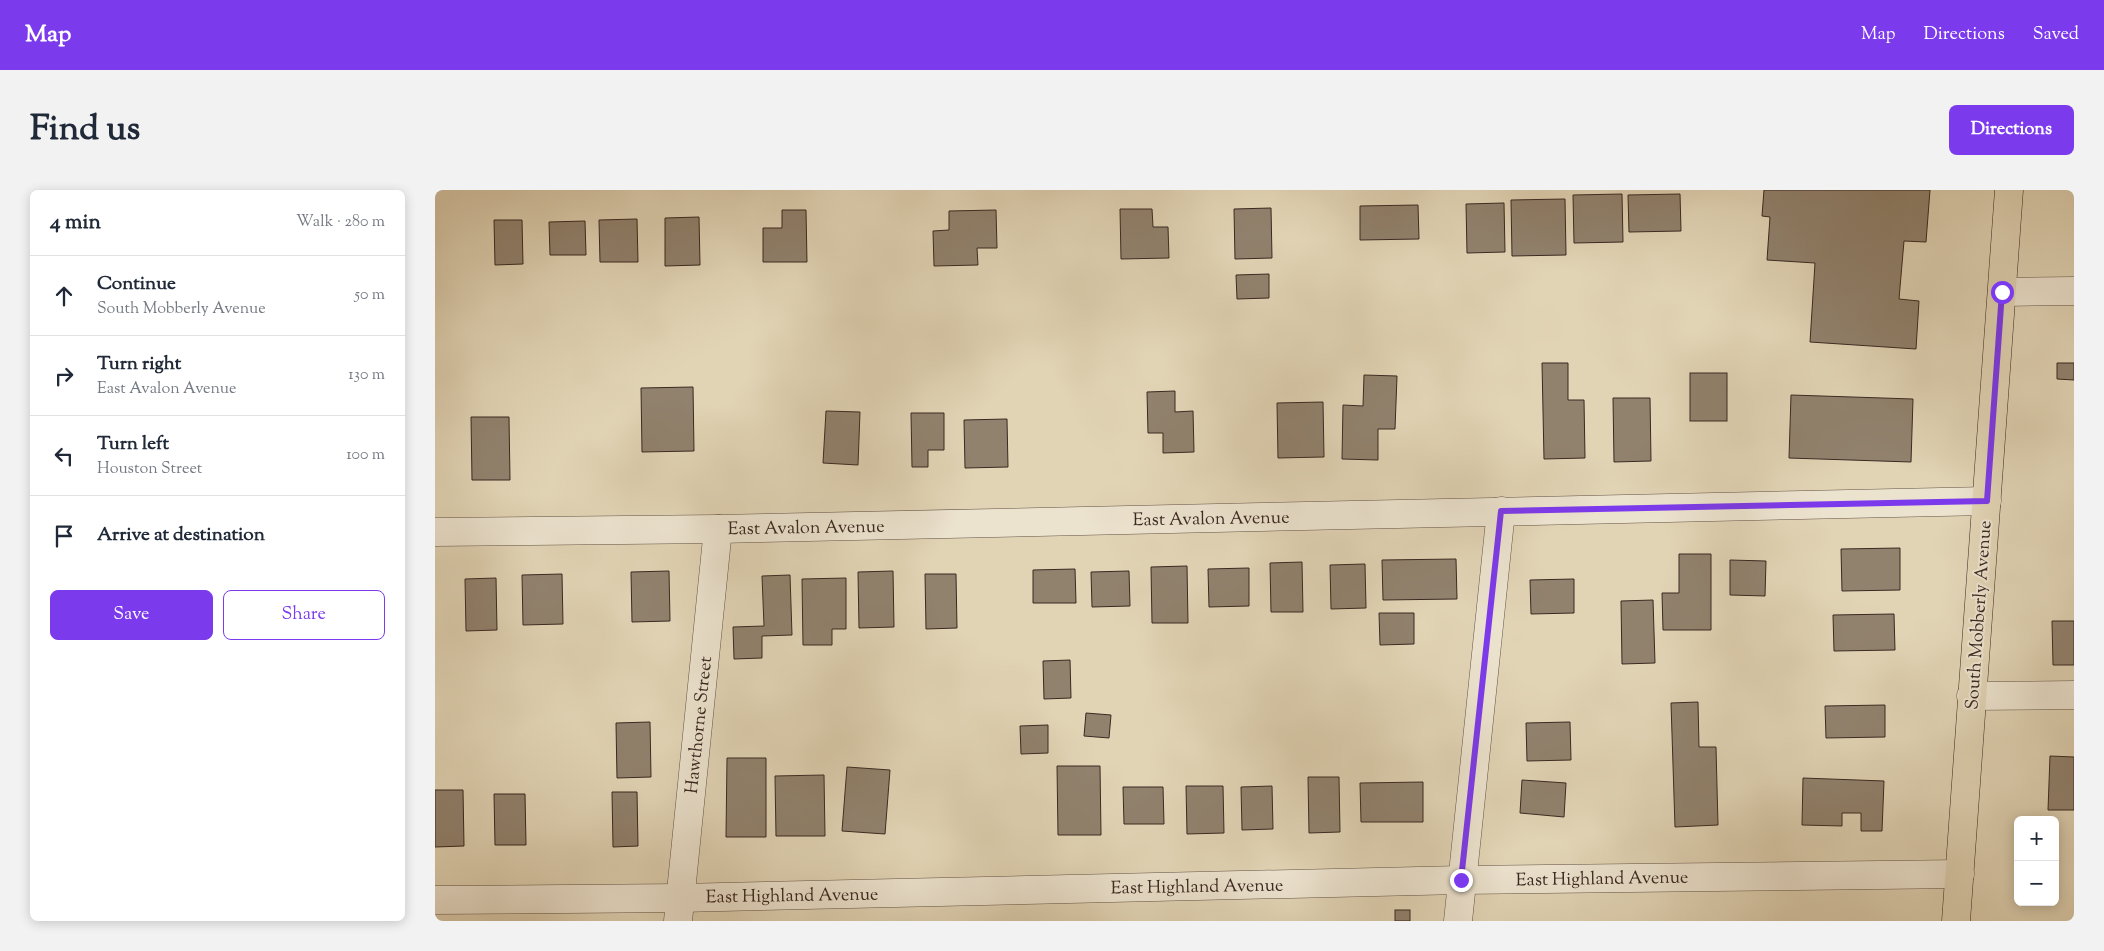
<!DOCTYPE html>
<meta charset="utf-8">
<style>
body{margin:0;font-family:"Sorts Mill Goudy",serif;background:#f2f2f3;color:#1f2937}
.controls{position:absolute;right:15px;bottom:15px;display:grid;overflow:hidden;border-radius:8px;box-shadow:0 2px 12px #0003}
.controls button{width:45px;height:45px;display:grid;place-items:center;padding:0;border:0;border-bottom:1px solid #e0e1e3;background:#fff;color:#1f2937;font:25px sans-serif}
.stop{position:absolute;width:15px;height:15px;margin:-11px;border:4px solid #7c3aed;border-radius:50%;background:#fff}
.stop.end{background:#7c3aed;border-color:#fff;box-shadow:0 1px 5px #0008}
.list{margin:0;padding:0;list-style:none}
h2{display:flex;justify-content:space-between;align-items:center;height:65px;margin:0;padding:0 20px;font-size:21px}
h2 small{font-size:16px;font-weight:400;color:#747a83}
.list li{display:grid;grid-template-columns:32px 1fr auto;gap:15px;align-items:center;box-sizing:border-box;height:80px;padding:0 20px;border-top:1px solid #e0e1e3}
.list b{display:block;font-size:19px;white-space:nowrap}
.list p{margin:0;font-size:16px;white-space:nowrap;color:#747a83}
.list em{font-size:16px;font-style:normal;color:#747a83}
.actions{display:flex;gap:10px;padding:15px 20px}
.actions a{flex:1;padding:11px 0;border:1px solid #7c3aed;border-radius:8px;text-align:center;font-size:18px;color:#7c3aed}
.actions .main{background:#7c3aed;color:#fff}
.icon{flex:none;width:28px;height:28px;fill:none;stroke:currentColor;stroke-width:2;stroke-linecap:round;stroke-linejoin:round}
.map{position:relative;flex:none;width:1639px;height:731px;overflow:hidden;border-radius:8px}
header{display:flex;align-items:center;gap:30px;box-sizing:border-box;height:70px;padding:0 25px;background:#7c3aed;color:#fff}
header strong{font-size:24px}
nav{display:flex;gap:28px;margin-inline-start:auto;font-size:18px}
.intro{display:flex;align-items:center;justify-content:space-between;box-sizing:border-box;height:120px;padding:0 30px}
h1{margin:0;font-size:35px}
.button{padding:12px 22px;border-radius:8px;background:#7c3aed;color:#fff;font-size:18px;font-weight:700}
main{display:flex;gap:30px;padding:0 30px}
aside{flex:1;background:#fff;border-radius:8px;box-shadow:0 2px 12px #0003}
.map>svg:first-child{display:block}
.building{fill:#91826e;stroke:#3a2922}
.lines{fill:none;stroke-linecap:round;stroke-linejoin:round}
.minor-casing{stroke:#645447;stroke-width:29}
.major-casing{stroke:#3a2922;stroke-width:29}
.minor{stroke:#ece3cf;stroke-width:28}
.major{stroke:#e1d4b5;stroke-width:28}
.route{stroke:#7c3aed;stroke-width:6}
.labels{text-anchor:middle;stroke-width:4;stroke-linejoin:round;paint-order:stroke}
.street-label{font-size:18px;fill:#3a2922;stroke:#ece3cf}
</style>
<header>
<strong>Map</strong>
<nav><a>Map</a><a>Directions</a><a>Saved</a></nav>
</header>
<div class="intro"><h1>Find us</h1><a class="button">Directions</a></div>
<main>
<aside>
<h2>4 min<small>Walk · 280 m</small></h2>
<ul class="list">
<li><svg class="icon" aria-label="ahead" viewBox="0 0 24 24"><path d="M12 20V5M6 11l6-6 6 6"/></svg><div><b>Continue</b><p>South Mobberly Avenue</p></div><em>50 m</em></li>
<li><svg class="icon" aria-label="right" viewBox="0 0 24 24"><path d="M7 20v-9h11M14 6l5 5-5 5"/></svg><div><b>Turn right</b><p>East Avalon Avenue</p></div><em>130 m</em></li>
<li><svg class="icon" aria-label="left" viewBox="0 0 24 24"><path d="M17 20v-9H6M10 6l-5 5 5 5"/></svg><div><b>Turn left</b><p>Houston Street</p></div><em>100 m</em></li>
<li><svg class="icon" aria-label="arrive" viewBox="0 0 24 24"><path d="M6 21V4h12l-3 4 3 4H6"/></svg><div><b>Arrive at destination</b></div></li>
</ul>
<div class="actions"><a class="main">Save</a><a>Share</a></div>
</aside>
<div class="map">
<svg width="1639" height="731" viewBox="0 0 1639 731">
<rect width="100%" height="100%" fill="#e1d4b5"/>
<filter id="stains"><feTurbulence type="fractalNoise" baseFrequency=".004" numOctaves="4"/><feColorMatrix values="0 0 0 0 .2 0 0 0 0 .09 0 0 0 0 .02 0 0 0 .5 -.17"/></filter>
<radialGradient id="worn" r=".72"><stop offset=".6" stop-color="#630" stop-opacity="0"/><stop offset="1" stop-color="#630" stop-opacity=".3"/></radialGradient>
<!-- building -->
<g class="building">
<polygon points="1329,0 1495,0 1491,52 1469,51 1464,109 1484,111 1481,159 1375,152 1380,73 1332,70 1335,27 1327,26"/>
<polygon points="1187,4 1188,52 1139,53 1138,5"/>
<polygon points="1245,4 1246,41 1194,42 1193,5"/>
<polygon points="1130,9 1131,65 1077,66 1076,10"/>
<polygon points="1069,13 1070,62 1032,63 1031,14"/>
<polygon points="983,15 984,49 925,50 925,16"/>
<polygon points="836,18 837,68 800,69 799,19"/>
<polygon points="685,19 717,19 718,37 733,37 734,68 686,69"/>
<polygon points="347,20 371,20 372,72 328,72 328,38 347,38"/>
<polygon points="561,20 562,58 542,58 543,75 499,76 498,41 514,40 514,21"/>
<polygon points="264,27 265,75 230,76 230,28"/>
<polygon points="202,29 203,72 165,72 164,30"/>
<polygon points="59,30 87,30 88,74 60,75"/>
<polygon points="150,31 151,65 115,65 114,32"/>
<polygon points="834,84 834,108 802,109 801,85"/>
<polygon points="1107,173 1133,173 1133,210 1149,210 1150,268 1109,269"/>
<polygon points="1622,173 1639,173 1639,190 1622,189"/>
<rect x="1255" y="183" width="37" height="48"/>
<polygon points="929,185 962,186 960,239 943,239 943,270 907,269 908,215 928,216"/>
<polygon points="258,197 259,261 207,262 206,198"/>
<polygon points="740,201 740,222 758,221 759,262 728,263 728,243 713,243 712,202"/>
<polygon points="1356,205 1478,209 1476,272 1354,268"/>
<polygon points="1178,208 1215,208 1216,271 1179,272"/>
<polygon points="888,212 889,267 843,268 842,213"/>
<polygon points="391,221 425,222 423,275 388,273"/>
<polygon points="476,223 509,223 509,260 493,260 493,277 477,277"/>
<polygon points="36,227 74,227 75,290 37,290"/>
<polygon points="572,229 573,277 530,278 529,230"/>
<polygon points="1465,358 1465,400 1407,401 1406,359"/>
<polygon points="1244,364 1276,364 1276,440 1228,440 1227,403 1244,403"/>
<polygon points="1021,369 1022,409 948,410 947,370"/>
<polygon points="1295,370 1331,371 1330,406 1295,405"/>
<polygon points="867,372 868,422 836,422 835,373"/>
<polygon points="930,374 931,418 896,419 895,375"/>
<polygon points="752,376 753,433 717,433 716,377"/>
<polygon points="814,378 814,416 774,417 773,379"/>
<polygon points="640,379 641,413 598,413 598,380"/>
<polygon points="234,381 235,431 197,432 196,382"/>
<polygon points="458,381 459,437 424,438 423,382"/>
<polygon points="694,381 695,416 657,417 656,382"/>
<polygon points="127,384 128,434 88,435 87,385"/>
<polygon points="490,384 521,384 522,438 491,439"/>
<polygon points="355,385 357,445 327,446 327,468 299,469 298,437 329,436 327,386"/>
<polygon points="61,388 62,440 31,441 30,389"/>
<polygon points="411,388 411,439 397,439 397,455 368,455 367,389"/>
<polygon points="1139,389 1139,423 1096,424 1095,390"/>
<polygon points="1218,410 1220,473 1187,474 1186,411"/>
<polygon points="944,423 979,423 979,454 945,455"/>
<polygon points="1459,424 1460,460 1399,461 1398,425"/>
<polygon points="1617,431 1639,431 1639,475 1618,475"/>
<polygon points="635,470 636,508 609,509 608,471"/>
<polygon points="1263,512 1264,557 1281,557 1283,635 1240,637 1236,513"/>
<polygon points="1450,515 1450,547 1391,548 1390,516"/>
<polygon points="651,523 676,525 674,548 649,546"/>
<polygon points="215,532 216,587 182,588 181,533"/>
<polygon points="1135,532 1136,570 1092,571 1091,533"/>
<polygon points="613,535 613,563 586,564 585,536"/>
<polygon points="1615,566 1639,567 1639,620 1613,620"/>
<polygon points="292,568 331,568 331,647 291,647"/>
<polygon points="622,576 665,576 666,645 623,645"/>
<polygon points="412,577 455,580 450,644 407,641"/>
<polygon points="389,585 390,646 341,646 340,586"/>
<polygon points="873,587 904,587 905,642 874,643"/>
<polygon points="1368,588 1449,591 1447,641 1426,641 1426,623 1407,623 1407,636 1367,635"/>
<polygon points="1087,590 1131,593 1129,627 1085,623"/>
<polygon points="988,592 988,632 926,632 925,593"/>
<polygon points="751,596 788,596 789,643 752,644"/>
<polygon points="837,596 838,639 807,640 806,597"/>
<polygon points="688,597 728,597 729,634 689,634"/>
<polygon points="0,600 28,600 29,656 0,657"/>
<polygon points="177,602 202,602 203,656 178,657"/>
<polygon points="59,604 90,604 91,655 60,655"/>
<rect x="960" y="720" width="15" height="11"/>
</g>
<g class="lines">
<defs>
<g id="minor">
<polyline points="1567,102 1639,101"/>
<polyline points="0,342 283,339 1552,311"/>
<polyline points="1536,506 1639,505"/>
<polyline points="0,710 245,708 1026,690 1525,684"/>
<polyline points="243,731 283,339"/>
<polyline points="1023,731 1066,321"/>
</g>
<polyline id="major" points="1521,731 1574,0"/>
</defs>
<!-- minor casing -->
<use href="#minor" class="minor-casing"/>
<!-- major casing -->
<use href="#major" class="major-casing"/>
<!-- minor -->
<use href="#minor" class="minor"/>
<!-- major -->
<use href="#major" class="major"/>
</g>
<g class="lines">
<!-- route -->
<polyline class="route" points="1026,690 1066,321 1552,311 1567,102"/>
</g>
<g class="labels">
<!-- street labels -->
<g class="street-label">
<text transform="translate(776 328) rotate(-1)" y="6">East Avalon Avenue</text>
<text transform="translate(371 337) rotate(-1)" y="6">East Avalon Avenue</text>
<text transform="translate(1543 425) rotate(-86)" y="6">South Mobberly Avenue</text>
<text transform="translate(263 535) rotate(-84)" y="6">Hawthorne Street</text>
<text transform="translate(1167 688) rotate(-1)" y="6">East Highland Avenue</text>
<text transform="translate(762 696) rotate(-1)" y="6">East Highland Avenue</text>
<text transform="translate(357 705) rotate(-1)" y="6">East Highland Avenue</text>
</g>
</g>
<rect width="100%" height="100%" filter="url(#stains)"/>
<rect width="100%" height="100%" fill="url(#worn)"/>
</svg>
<div class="controls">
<button>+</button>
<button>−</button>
</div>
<div class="stop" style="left:1567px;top:102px"></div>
<div class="stop end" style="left:1026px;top:690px"></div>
</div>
</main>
